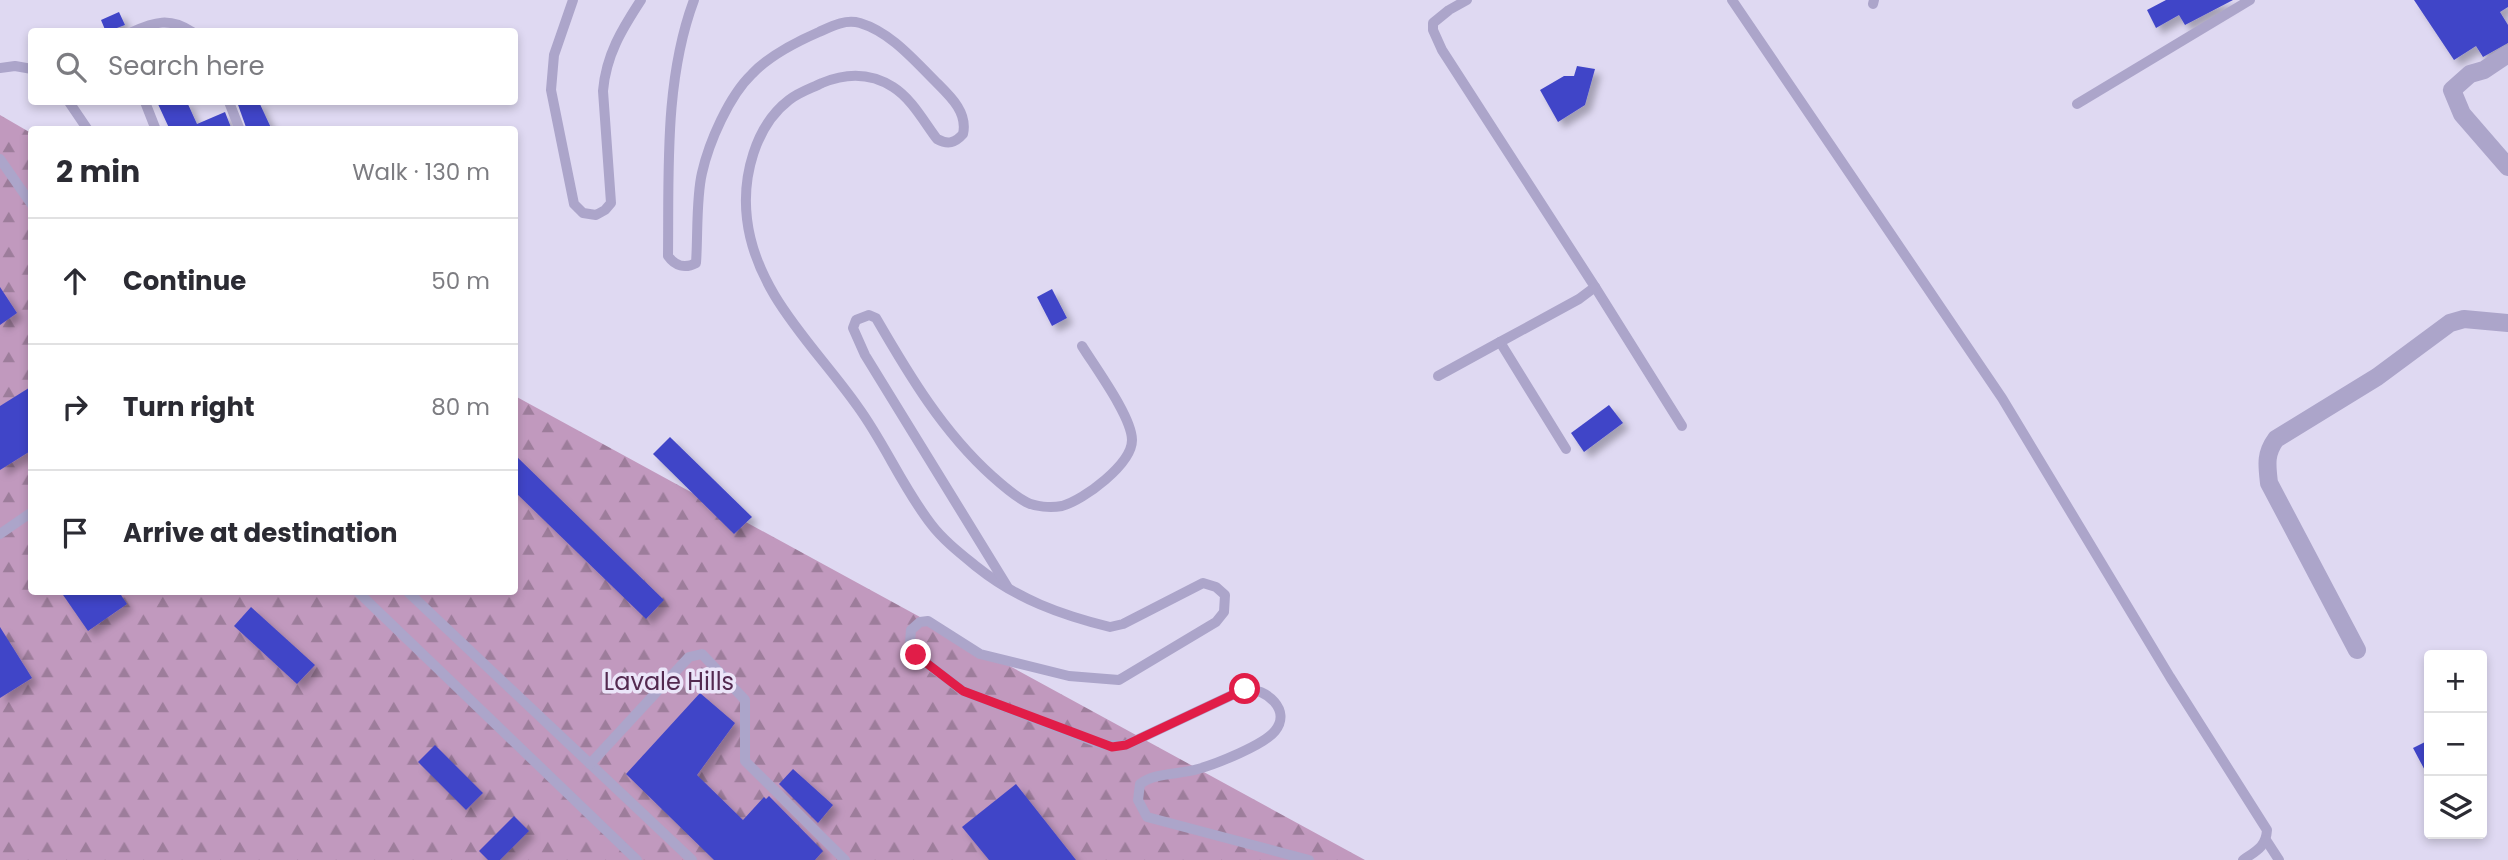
<!DOCTYPE html>
<meta charset="utf-8">
<style>
body{margin:0;font-family:Poppins,sans-serif;background:#f7f7f7;color:#2b2b33}
.controls{position:absolute;right:21px;bottom:21px;display:grid;overflow:hidden;border-radius:7px;box-shadow:0 4px 10px #0003}
.controls button{width:63px;height:63px;display:grid;place-items:center;padding:0;border:0;border-bottom:2px solid #e1e1e2;background:#fff;color:#2b2b33;font:35px sans-serif}
.stop{position:absolute;width:21px;height:21px;margin:-16px;border:5px solid #e11d48;border-radius:50%;background:#fff}
.stop.end{background:#e11d48;border-color:#fff;box-shadow:0 2px 7px #0008}
.list{margin:0;padding:0;list-style:none}
h2{display:flex;justify-content:space-between;align-items:center;height:91px;margin:0;padding:0 28px;font-size:30px}
h2 small{font-size:23px;font-weight:400;color:#7c7c81}
.list li{display:grid;grid-template-columns:46px 1fr auto;gap:21px;align-items:center;box-sizing:border-box;height:126px;padding:0 28px;border-top:2px solid #e1e1e2}
.list b{display:block;font-size:26px;white-space:nowrap}
.list em{font-size:23px;font-style:normal;color:#7c7c81}
.icon{flex:none;width:38px;height:38px;fill:none;stroke:currentColor;stroke-width:2;stroke-linecap:round;stroke-linejoin:round}
.map{position:relative;flex:none;width:2508px;height:860px;overflow:hidden}
.search{position:absolute;background:#fff;box-shadow:0 4px 10px #0003;left:28px;top:28px;width:490px;height:77px;display:flex;align-items:center;gap:18px;box-sizing:border-box;padding:0 24px;border-radius:7px;color:#7c7c81;font-size:26px}
.panel{position:absolute;background:#fff;box-shadow:0 4px 10px #0003;left:28px;top:126px;width:490px;height:469px;border-radius:7px}
.map>svg:first-child{display:block}
.forest{fill:url(#forest-firs)}
.building{fill:#4145c8;filter:url(#shadow)}
.lines{fill:none;stroke-linecap:round;stroke-linejoin:round}
.lane{stroke:#aca5ca;stroke-width:10}
.street{stroke:#aca5ca;stroke-width:18}
.route{stroke:#e11d48;stroke-width:9}
.labels{text-anchor:middle;stroke-width:7;stroke-linejoin:round;paint-order:stroke}
.park-label{font-size:24px;fill:#542a50;stroke:#ebe5f9}
</style>
<div class="map">
<svg width="2508" height="860" viewBox="0 0 2508 860">
<defs>
<pattern id="forest-firs" width="22" height="20" patternUnits="userSpaceOnUse" patternTransform="scale(1.75)"><rect width="22" height="20" fill="#c199be"/><path d="M5 1l3.5 6h-7zM16 11l3.5 6h-7z" fill="#9d7d9b"/></pattern>
<filter id="shadow"><feDropShadow dx="6" dy="6" stdDeviation="3.5" flood-color="#0004"/></filter>
</defs>
<rect width="100%" height="100%" fill="#dfd9f2"/>
<!-- forest -->
<polygon class="forest" points="0,115 31,133 32,592 514,592 515,396 1365,860 0,860"/>
<!-- building -->
<g class="building">
<polygon points="2166,0 2233,0 2185,25 2179,15 2156,28 2147,10"/>
<polygon points="2414,0 2508,0 2508,7 2500,12 2508,25 2508,43 2483,57 2476,46 2454,60"/>
<polygon points="119,12 125,25 106,32 101,20"/>
<polygon points="1577,66 1595,69 1585,105 1558,122 1540,90 1564,76 1574,76"/>
<polygon points="157,102 187,102 197,124 225,112 232,130 170,130"/>
<polygon points="237,102 259,102 272,130 247,130"/>
<polygon points="0,287 17,313 0,325"/>
<polygon points="1052,289 1067,318 1052,326 1037,297"/>
<polygon points="32,386 32,450 0,470 0,406"/>
<polygon points="1609,405 1623,423 1584,452 1571,433"/>
<polygon points="670,437 752,517 734,534 653,454"/>
<polygon points="514,454 664,600 646,619 514,491"/>
<polygon points="61,592 119,592 127,604 88,631"/>
<polygon points="251,607 315,665 297,684 234,626"/>
<polygon points="0,627 32,678 0,698"/>
<polygon points="700,693 735,723 697,775 743,820 764,797 766,799 769,796 823,851 815,860 714,860 626,774"/>
<polygon points="2429,740 2429,778 2413,748"/>
<polygon points="435,745 483,793 466,810 418,762"/>
<polygon points="793,769 833,805 818,823 779,784"/>
<polygon points="1016,784 1076,860 989,860 962,827"/>
<polygon points="514,816 529,831 500,860 488,860 479,851"/>
</g>
<g class="lines">
<!-- lane -->
<g class="lane">
<path d="M573,0L554,55L551,90L574,204L583,213L596,215L605,210L611,203L603,91C606,55 622,29 641,0"/>
<path d="M694,0C664,80 669,172 668,256C675,266 685,269 696,263C698,236 696,198 702,173C709,142 729,96 752,74C770,55 796,42 819,32C832,26 845,19 860,23C890,32 913,59 935,81C950,96 968,112 963,134C955,143 948,145 937,139C924,122 912,99 893,87C871,73 846,73 822,83C812,88 799,92 789,100C755,126 742,177 747,219C756,295 816,347 858,407C885,444 903,488 931,524C943,540 961,554 977,567C1017,599 1061,615 1110,627L1123,624L1203,583L1216,587L1225,595L1224,612L1216,622L1119,680L1069,676L980,654L928,621L920,622L911,630L910,642L916,655L963,691L1104,745H1126L1245,689C1266,688 1292,710 1275,731C1264,745 1216,764 1198,769C1179,775 1156,772 1140,784L1138,800L1147,817L1309,860"/>
<polyline points="1467,0 1449,10 1433,23 1433,30 1442,50 1595,287 1579,299 1500,342 1566,449"/>
<path d="M1732,0L2002,398L2170,677L2267,830C2266,847 2256,851 2243,860"/>
<polyline points="1873,4 1874,0"/>
<path d="M132,32C154,22 170,17 192,32"/>
<polyline points="0,68 15,66 32,69"/>
<polyline points="69,102 88,130"/>
<polyline points="145,102 156,130"/>
<polyline points="229,102 240,130"/>
<polyline points="2077,104 2250,0"/>
<polyline points="0,159 32,205"/>
<polyline points="1595,287 1682,426"/>
<polyline points="1438,376 1500,342"/>
<polyline points="0,534 32,512"/>
<path d="M1007,586L865,355L853,328L856,320L869,315L876,318C909,375 943,432 992,476C1002,485 1013,495 1026,502C1035,507 1051,508 1062,506C1084,500 1132,464 1132,440C1132,417 1095,367 1082,346"/>
<polyline points="358,592 637,860"/>
<polyline points="408,592 692,860"/>
<polyline points="590,764 689,657 702,654 745,700 745,761 845,860"/>
<polyline points="2266,840 2279,860"/>
</g>
<!-- street -->
<g class="street">
<polyline points="2508,54 2484,70 2470,74 2452,90 2462,114 2508,167"/>
<path d="M2357,650L2269,483C2267,465 2265,454 2276,439L2377,377L2450,323L2464,319L2508,323"/>
</g>
</g>
<g class="lines">
<!-- route -->
<polyline class="route" points="916,655 963,691 1112,747 1126,745 1245,689"/>
</g>
<g class="labels">
<!-- park labels -->
<g class="park-label">
<text x="669" y="690">Lavale Hills</text>
</g>
</g>
</svg>
<div class="controls">
<button>+</button>
<button>−</button>
<button><svg class="icon" aria-label="layers" viewBox="0 0 24 24"><path d="M12 4l9 5-9 5-9-5zM3 14l9 5 9-5"/></svg></button>
</div>
<div class="stop" style="left:1245px;top:689px"></div>
<div class="stop end" style="left:916px;top:655px"></div>
<div class="search"><svg class="icon" aria-label="search" viewBox="0 0 24 24"><circle cx="10" cy="10" r="6"/><path d="M15 15l6 6"/></svg>Search here</div>
<section class="panel">
<h2>2 min<small>Walk · 130 m</small></h2>
<ul class="list">
<li><svg class="icon" aria-label="ahead" viewBox="0 0 24 24"><path d="M12 20V5M6 11l6-6 6 6"/></svg><div><b>Continue</b></div><em>50 m</em></li>
<li><svg class="icon" aria-label="right" viewBox="0 0 24 24"><path d="M7 20v-9h11M14 6l5 5-5 5"/></svg><div><b>Turn right</b></div><em>80 m</em></li>
<li><svg class="icon" aria-label="arrive" viewBox="0 0 24 24"><path d="M6 21V4h12l-3 4 3 4H6"/></svg><div><b>Arrive at destination</b></div></li>
</ul>
</section>
</div>
